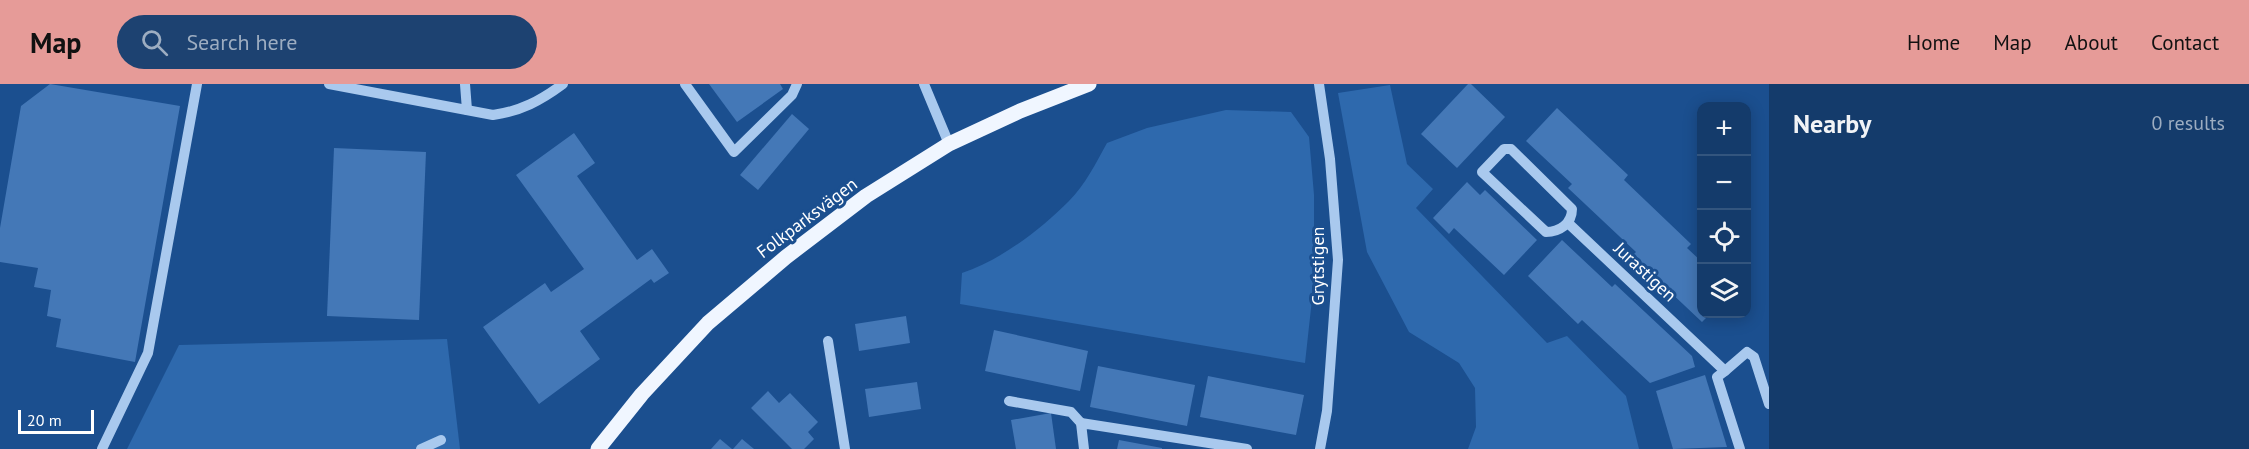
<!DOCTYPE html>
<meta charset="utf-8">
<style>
body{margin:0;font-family:"PT Sans",sans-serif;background:#1d4271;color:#f1f3f6}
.controls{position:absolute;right:18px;top:18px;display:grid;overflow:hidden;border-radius:12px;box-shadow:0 3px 15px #0003}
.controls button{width:54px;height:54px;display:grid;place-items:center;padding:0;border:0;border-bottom:2px solid #33557e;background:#143b6b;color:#f1f3f6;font:30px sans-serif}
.scale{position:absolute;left:18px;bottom:15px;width:76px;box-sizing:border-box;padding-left:6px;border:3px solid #fff;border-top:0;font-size:16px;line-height:21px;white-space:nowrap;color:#fff;-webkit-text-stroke:4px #1b4f8f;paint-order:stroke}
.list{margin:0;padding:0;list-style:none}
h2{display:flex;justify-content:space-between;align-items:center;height:78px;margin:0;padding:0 24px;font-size:26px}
h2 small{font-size:20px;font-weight:400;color:#9dadc1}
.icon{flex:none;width:33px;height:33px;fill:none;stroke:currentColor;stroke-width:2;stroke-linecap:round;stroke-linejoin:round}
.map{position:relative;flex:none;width:1769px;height:365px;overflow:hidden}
header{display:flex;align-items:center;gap:36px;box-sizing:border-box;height:84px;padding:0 30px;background:#e69b98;color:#111}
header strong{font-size:28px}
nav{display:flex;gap:33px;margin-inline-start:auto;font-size:21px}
.search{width:420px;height:54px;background:#1d4271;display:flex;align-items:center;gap:15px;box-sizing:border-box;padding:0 21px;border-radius:33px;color:#9dadc1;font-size:22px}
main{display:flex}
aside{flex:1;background:#143b6b}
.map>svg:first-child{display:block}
.green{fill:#2e69ad}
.building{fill:#4478b7}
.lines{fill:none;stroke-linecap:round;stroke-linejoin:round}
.minor{stroke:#a9c9ee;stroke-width:10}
.major{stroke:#f0f6ff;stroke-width:15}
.labels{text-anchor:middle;stroke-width:6;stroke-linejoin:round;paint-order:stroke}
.street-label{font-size:18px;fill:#fff;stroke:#1b4f8f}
</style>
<header>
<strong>Map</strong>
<div class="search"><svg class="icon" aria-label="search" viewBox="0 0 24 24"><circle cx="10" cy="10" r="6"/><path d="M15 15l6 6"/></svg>Search here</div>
<nav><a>Home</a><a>Map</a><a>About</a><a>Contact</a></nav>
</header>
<main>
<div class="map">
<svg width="1769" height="365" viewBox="0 0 1769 365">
<rect width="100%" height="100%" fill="#1b4f8f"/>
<!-- green -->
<g class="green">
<polygon points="1390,1 1407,80 1433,105 1416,124 1547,259 1567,252 1626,312 1639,365 1468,365 1476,343 1475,304 1459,279 1409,248 1367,168 1338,9"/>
<path d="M1226,26L1291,28L1309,53L1314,111V197L1305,279L960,220L962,189C1001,176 1040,146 1069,117C1085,101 1096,79 1107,59L1147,44Z"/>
<polygon points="447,255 460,365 127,365 179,261"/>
</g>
<!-- building -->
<g class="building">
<polygon points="50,0 180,22 135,278 56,263 61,235 47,232 51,206 34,203 38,184 0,178 0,144 21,22"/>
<polygon points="709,0 780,0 783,5 737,38"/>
<polygon points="1468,0 1471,0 1505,33 1457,84 1421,50"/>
<polygon points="1557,24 1628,91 1624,96 1691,160 1687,164 1702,178 1702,230 1710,230 1702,238 1632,172 1636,168 1568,104 1572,100 1526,57"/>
<polygon points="792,30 809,45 758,106 740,91"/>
<polygon points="574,49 595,79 577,92 637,176 652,165 669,189 654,199 651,195 580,247 600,275 539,320 483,243 545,199 551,208 584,185 516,91"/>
<polygon points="334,64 426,68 419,236 327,232"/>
<polygon points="1467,98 1480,111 1485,106 1537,156 1504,191 1454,144 1449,150 1433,134"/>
<polygon points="1562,156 1612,203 1615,200 1692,272 1695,283 1650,299 1582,236 1578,240 1528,192"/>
<polygon points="906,232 910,259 859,267 855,240"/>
<polygon points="994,246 1088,267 1080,307 985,287"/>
<polygon points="1098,282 1195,301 1187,342 1090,323"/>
<polygon points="1705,291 1727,363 1673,365 1656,307"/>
<polygon points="1208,292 1304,311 1296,351 1200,333"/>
<polygon points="917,298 921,325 869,333 865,305"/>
<polygon points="768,307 779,319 790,309 818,338 808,348 814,355 804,365 792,365 751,324"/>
<polygon points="1051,329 1056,365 1016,365 1011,336"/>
<polygon points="720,355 732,365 711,365"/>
<polygon points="742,355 754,365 733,365"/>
<polygon points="1119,356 1162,364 1162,365 1117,365"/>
</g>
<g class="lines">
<!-- minor -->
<g class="minor">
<path d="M329,0L493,31C521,27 540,17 563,0"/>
<polyline points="465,0 467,26"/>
<polyline points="685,0 734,68 792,11 797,0"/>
<polyline points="924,0 949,60"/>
<polyline points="1319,0 1330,75 1338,176 1327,327 1320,365"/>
<path d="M1504,65H1511L1572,125C1572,140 1559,148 1546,148L1482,88Z"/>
<polyline points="1568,139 1725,287 1747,268 1754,273 1769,320"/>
<polyline points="828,257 845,365"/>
<polyline points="1725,287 1717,293 1740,365"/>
<polyline points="1009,317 1071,328 1081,339"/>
<polyline points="102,365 148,269 197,0"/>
<polyline points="421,365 441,356"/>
<polyline points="1084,365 1081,339 1247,365"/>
</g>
<!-- major -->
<polyline class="major" points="598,365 642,310 708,239 786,173 866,112 949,60 1020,27 1089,0"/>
</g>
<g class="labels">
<!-- street labels -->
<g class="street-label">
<text transform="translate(807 134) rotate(-37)" y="6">Folkparksvägen</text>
<text transform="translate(1318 182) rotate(-90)" y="6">Grytstigen</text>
<text transform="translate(1645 188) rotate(43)" y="6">Jurastigen</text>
</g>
</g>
</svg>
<div class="controls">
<button>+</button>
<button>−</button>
<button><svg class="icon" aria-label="locate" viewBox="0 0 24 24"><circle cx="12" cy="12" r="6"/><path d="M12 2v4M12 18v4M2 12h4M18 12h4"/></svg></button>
<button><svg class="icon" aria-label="layers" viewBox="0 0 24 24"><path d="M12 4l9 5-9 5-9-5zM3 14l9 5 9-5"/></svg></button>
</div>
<div class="scale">20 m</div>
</div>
<aside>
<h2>Nearby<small>0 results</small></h2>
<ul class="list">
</ul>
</aside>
</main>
